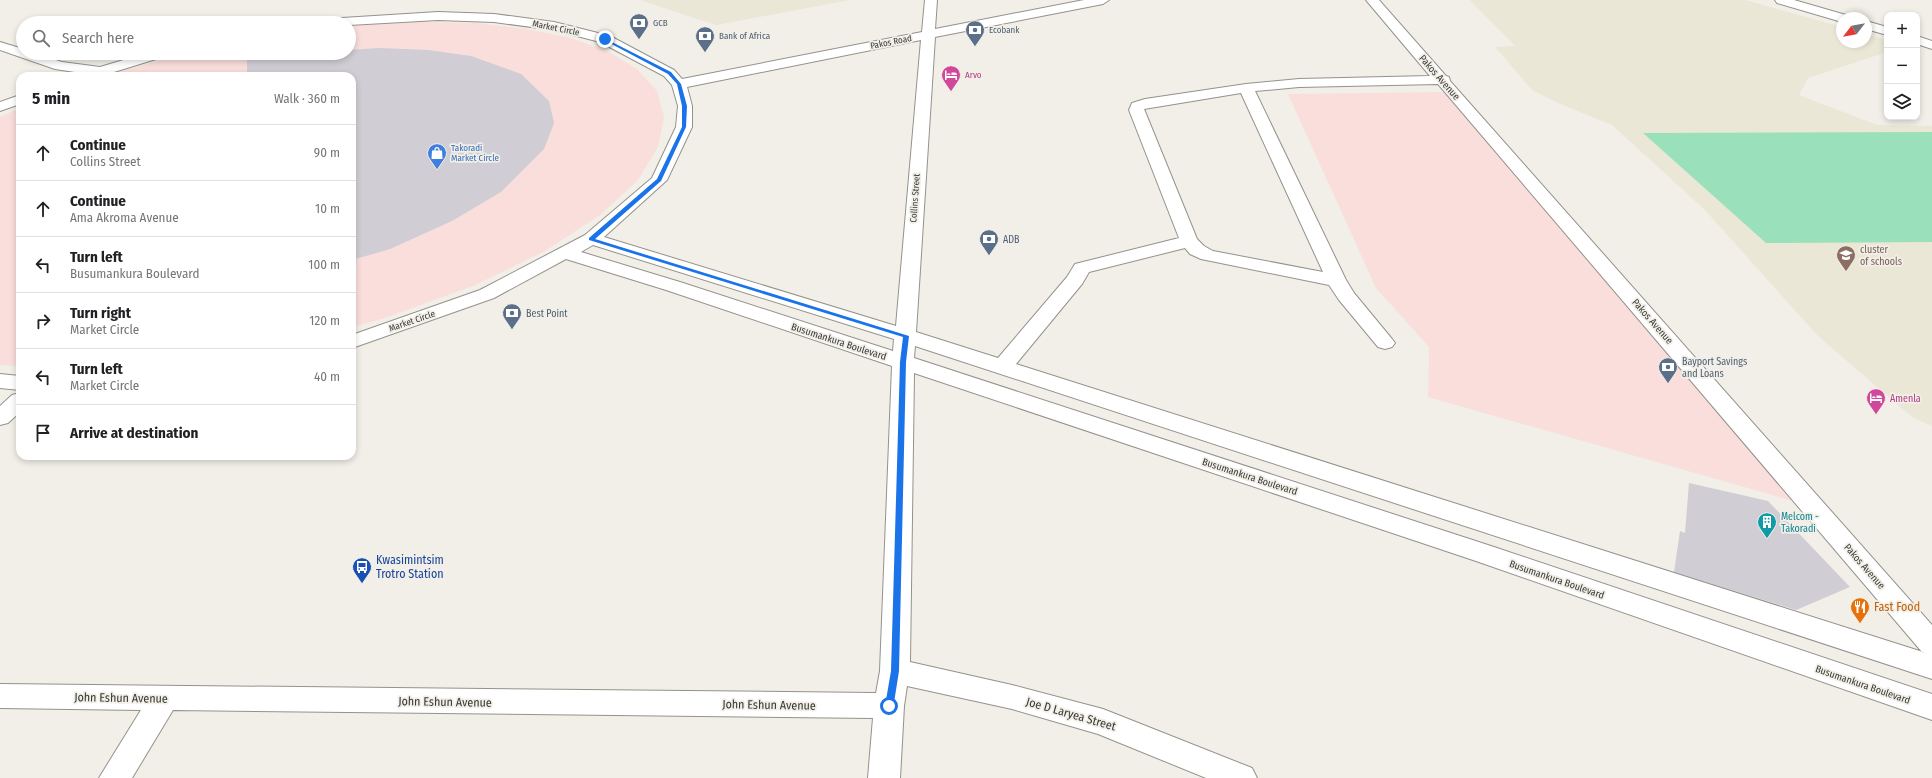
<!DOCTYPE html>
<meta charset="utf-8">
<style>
body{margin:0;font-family:"Fira Sans Condensed",sans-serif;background:#f2f2f2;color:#202124}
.controls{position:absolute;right:12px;top:12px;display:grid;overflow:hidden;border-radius:8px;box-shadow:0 2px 6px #0003}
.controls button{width:36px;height:36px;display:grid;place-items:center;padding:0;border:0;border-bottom:1px solid #e0e0e0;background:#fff;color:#202124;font:20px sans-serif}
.compass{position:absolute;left:1836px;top:12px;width:36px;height:36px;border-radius:50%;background:#fff;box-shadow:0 2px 6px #0003;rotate:239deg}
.stop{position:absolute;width:12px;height:12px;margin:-9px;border:3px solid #1a73e8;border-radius:50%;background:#fff}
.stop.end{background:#1a73e8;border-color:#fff;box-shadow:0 1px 4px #0008}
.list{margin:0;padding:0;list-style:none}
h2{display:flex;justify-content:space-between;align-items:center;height:52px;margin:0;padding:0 16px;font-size:17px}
h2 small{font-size:13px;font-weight:400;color:#757577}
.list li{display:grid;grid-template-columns:26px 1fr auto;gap:12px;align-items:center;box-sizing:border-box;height:56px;padding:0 16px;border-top:1px solid #e0e0e0}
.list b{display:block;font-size:15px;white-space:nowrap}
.list p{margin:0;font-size:13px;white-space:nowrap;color:#757577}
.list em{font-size:13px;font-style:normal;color:#757577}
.icon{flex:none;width:22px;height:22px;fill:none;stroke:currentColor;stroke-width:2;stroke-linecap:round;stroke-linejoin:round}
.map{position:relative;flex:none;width:1932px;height:778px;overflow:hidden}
.search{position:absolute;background:#fff;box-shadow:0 2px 6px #0003;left:16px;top:16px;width:340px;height:44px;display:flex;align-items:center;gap:10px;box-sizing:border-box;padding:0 14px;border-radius:22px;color:#757577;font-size:15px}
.panel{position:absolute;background:#fff;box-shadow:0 2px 6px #0003;left:16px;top:72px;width:340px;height:388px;border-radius:12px}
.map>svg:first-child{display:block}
.commercial{fill:#f9dedc}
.built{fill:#eae7d7}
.green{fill:#9ae0ba}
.building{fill:#d0cdd4}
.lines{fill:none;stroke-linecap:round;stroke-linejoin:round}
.street-casing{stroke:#94928b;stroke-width:2}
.street{fill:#fff;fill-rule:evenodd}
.route{fill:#1a73e8}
.labels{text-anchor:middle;stroke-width:3.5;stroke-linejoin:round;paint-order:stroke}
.far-service-label{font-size:9px;fill:#4e5e75;stroke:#f1efe7;text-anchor:start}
.far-street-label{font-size:9px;fill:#383835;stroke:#f1efe7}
.far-hotel-label{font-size:9px;fill:#b23c85;stroke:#f1efe7;text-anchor:start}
.far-shop-label{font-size:9px;fill:#366cbe;stroke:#f1efe7;text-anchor:start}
.street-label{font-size:10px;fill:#383835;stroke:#f1efe7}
.service-label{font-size:10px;fill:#4e5e75;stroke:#f1efe7;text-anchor:start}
.education-label{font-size:10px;fill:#785e54;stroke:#f1efe7;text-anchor:start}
.hotel-label{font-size:10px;fill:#b23c85;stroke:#f1efe7;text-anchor:start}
.culture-label{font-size:10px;fill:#0d838f;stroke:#f1efe7;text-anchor:start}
.near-transit-label{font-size:12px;fill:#164399;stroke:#f1efe7;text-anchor:start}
.near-food-label{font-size:12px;fill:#c56008;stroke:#f1efe7;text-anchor:start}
.near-street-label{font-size:12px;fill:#383835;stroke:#f1efe7}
</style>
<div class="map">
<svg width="1932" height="778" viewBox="0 0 1932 778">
<rect width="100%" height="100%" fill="#f1efe7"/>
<!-- commercial -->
<g class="commercial">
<polygon points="422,22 477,23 527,29 571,38 609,52 637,69 657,91 664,117 658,147 638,180 600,215 545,251 473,286 385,318 352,327 352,76 104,76 187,53 349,53 349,26"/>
<polygon points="1447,92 1814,507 1428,397 1429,347 1376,288 1288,94"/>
<polygon points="20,108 20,366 0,365 0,117"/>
</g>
<!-- built -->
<g class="built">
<polygon points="640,0 850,0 716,25"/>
<polygon points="1470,0 1745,0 1842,27 1842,42 1866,42 1866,34 1887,40 1887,52 1808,78 1799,95 1877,125 1932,126 1932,426 1912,417 1818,336 1704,209 1612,125 1558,103 1532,90 1495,47 1515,46"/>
</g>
<!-- green -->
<polygon class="green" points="1932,132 1932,242 1766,243 1643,133"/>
<!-- building -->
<g class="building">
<polygon points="379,48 428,50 471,56 521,74 549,101 554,123 544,149 501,192 452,221 390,249 352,260 352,76 247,76 247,57 307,53 349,53 349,50"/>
<polygon points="1689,483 1768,501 1850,587 1796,610 1674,572 1680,531 1685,533"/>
</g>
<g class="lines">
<defs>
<g id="street">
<path d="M925,0H937L935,29L1084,0H1109L1103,4L935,37L916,332L998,358L1067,277L1075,264L1179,238L1129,110L1132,103L1145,99L1246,84L1299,79L1430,76L1366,0H1379L1446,76L1449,77L1450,81L1932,625V679L915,346L914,358L1494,547L1932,694V720L1476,561L914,373L910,662L1012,685L1103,709L1252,768L1257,778H1206L1098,734L1012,709L907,686L904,706L900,778H868L873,718L173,710L132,778H99L141,710L0,708V684L876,693L880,671L892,366L666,290L566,259L494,298L352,348V335L480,290L585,235L652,178L676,127L678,106L672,85L664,76L600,42L554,30L494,22L438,20L349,25V23H320L326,19L438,12L494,14L554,22L610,36L674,70L682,79L922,32ZM921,40L896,326L604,237L667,180L692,127V106L687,87ZM1438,84L1922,652L1926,653L1016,364L1082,284L1089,272L1185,248L1190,254L1201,259L1329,285L1339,300L1378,347L1385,349L1392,347L1395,343L1392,339L1354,293L1346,280L1255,91L1299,87ZM1241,93L1323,272L1213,251L1204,246L1197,239L1144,109ZM593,245L894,339L893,351L680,282L581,252Z"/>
<polygon points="1775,0 1794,0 1846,15 1848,18 1842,18 1842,22 1777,3"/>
<polygon points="1866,21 1887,27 1887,35 1866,29"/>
<polygon points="1917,36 1932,41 1932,49 1917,44"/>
<polygon points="0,42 23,49 23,53 34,53 62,62 100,67 147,53 168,53 166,56 101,76 79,76 81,73 55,69 0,50"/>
<polygon points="20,95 20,104 0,111 0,102"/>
<polygon points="0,374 20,376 20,390 0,388"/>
<polygon points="20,393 20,412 8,423 0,425 0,406 12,395"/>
</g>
</defs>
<!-- street casing -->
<use href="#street" class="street-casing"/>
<!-- street -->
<use href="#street" class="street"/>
</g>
<!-- route -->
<polygon class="route" points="604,38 671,72 681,84 687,106 686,127 661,181 595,239 909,336 906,362 899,671 893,709 889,710 885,706 891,671 900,362 903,337 589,240 589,238 657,179 682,127 682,106 677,84 668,74 604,40"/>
<!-- icons -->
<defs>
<symbol id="bank-pin" viewBox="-11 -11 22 30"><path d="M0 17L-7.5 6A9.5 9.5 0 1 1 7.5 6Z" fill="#5c6f8a" stroke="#f1efe7"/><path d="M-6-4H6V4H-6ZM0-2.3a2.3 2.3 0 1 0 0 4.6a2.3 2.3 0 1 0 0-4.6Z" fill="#fff"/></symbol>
<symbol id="hotel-pin" viewBox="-11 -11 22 30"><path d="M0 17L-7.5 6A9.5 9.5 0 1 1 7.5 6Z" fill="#d1479c" stroke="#f1efe7"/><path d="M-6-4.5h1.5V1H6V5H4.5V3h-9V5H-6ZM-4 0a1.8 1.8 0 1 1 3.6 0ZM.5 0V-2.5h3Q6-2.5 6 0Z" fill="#fff"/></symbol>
<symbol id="shop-pin" viewBox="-11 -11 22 30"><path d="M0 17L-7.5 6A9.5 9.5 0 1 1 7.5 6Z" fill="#3f7fe0" stroke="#f1efe7"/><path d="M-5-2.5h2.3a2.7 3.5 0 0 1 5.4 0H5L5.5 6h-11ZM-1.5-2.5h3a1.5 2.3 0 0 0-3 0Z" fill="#fff"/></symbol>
<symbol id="school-pin" viewBox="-11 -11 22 30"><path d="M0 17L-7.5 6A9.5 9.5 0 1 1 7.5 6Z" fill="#8d6e63" stroke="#f1efe7"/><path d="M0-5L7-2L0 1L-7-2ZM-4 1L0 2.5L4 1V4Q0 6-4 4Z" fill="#fff"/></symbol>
<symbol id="building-pin" viewBox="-11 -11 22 30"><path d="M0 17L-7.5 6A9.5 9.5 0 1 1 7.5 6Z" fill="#0f9aa8" stroke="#f1efe7"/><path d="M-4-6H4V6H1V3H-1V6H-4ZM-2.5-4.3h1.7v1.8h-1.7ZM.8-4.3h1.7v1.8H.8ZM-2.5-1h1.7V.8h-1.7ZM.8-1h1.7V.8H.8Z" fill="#fff"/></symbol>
<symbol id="bus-pin" viewBox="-11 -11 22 30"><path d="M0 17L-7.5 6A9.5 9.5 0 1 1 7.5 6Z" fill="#1a4fb4" stroke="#f1efe7"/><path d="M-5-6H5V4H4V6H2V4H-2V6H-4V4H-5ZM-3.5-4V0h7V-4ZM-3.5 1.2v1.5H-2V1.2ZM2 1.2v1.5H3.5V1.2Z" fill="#fff"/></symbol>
<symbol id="restaurant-pin" viewBox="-11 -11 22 30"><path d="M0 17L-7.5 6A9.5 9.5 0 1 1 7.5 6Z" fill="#e8710a" stroke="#f1efe7"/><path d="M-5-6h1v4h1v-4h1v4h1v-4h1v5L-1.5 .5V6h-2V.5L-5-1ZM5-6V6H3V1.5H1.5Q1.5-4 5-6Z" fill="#fff"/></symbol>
</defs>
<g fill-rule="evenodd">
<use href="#bank-pin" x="628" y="12" width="22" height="30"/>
<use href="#bank-pin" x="964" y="19" width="22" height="30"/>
<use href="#bank-pin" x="694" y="25" width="22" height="30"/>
<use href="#hotel-pin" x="940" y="64" width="22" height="30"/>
<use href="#shop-pin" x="426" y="142" width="22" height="30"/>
<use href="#bank-pin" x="978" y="228" width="22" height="30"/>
<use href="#school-pin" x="1835" y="244" width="22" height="30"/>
<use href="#bank-pin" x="501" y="302" width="22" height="30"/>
<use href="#bank-pin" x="1657" y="356" width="22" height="30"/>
<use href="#hotel-pin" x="1865" y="387" width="22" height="30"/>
<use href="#building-pin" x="1756" y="511" width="22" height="30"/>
<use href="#bus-pin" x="351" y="556" width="22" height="30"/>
<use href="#restaurant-pin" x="1849" y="596" width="22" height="30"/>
</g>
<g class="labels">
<!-- far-service labels -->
<g class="far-service-label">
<text x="653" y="26">GCB</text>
<text x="989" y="33">Ecobank</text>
<text x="719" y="39">Bank of Africa</text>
</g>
<!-- far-street labels -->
<g class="far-street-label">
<text transform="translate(556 28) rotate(11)" y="3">Market Circle</text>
<text transform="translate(891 42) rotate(-11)" y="3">Pakos Road</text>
<text transform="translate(915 198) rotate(-86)" y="3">Collins Street</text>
<text transform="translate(412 321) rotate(-19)" y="3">Market Circle</text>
</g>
<!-- far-hotel labels -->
<g class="far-hotel-label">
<text x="965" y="78">Arvo</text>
</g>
<!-- far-shop labels -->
<g class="far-shop-label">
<text x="451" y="151">Takoradi<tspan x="451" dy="10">Market Circle</tspan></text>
</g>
<!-- street labels -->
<g class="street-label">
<text transform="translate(1440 77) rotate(49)" y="4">Pakos Avenue</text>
<text transform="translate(1653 321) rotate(49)" y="4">Pakos Avenue</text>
<text transform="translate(839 341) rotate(18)" y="4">Busumankura Boulevard</text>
<text transform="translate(1250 476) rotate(18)" y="4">Busumankura Boulevard</text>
<text transform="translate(1865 566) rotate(49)" y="4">Pakos Avenue</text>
<text transform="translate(1557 579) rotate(19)" y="4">Busumankura Boulevard</text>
<text transform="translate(1863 684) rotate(19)" y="4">Busumankura Boulevard</text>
</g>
<!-- service labels -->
<g class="service-label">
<text x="1003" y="243">ADB</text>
<text x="526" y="317">Best Point</text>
<text x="1682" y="365">Bayport Savings<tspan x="1682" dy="12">and Loans</tspan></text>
</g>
<!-- education labels -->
<g class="education-label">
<text x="1860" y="253">cluster<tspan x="1860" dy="12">of schools</tspan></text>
</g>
<!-- hotel labels -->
<g class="hotel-label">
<text x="1890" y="402">Amenla</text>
</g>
<!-- culture labels -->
<g class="culture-label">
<text x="1781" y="520">Melcom -<tspan x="1781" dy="12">Takoradi</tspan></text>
</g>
<!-- near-transit labels -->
<g class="near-transit-label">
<text x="376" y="564">Kwasimintsim<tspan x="376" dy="14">Trotro Station</tspan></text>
</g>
<!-- near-food labels -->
<g class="near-food-label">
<text x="1874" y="611">Fast Food</text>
</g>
<!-- near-street labels -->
<g class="near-street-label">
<text transform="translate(121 698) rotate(1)" y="4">John Eshun Avenue</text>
<text transform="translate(445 702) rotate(1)" y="4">John Eshun Avenue</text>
<text transform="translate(769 705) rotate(1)" y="4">John Eshun Avenue</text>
<text transform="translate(1071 714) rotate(16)" y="4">Joe D Laryea Street</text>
</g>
</g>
</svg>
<div class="controls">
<button>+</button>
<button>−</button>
<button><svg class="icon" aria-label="layers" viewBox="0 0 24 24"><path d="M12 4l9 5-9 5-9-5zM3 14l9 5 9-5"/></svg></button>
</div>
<svg class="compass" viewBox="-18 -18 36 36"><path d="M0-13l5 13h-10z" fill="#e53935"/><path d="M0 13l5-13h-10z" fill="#757577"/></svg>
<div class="stop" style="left:889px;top:706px"></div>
<div class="stop end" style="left:605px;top:39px"></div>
<div class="search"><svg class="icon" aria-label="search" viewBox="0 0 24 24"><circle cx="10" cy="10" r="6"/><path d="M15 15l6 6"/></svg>Search here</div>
<section class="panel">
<h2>5 min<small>Walk · 360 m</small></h2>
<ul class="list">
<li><svg class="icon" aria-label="ahead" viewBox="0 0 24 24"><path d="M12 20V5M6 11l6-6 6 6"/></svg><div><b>Continue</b><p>Collins Street</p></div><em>90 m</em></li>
<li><svg class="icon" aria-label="ahead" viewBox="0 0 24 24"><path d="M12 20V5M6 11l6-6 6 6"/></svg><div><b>Continue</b><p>Ama Akroma Avenue</p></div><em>10 m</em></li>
<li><svg class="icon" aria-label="left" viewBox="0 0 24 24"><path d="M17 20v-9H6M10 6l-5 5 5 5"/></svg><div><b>Turn left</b><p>Busumankura Boulevard</p></div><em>100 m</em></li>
<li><svg class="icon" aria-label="right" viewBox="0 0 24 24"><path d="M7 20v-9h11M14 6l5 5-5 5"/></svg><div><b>Turn right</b><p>Market Circle</p></div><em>120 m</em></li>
<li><svg class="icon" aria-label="left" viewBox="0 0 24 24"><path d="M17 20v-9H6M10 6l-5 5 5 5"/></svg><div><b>Turn left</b><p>Market Circle</p></div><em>40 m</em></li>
<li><svg class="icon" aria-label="arrive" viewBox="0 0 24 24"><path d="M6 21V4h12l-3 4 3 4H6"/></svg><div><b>Arrive at destination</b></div></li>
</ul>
</section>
</div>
